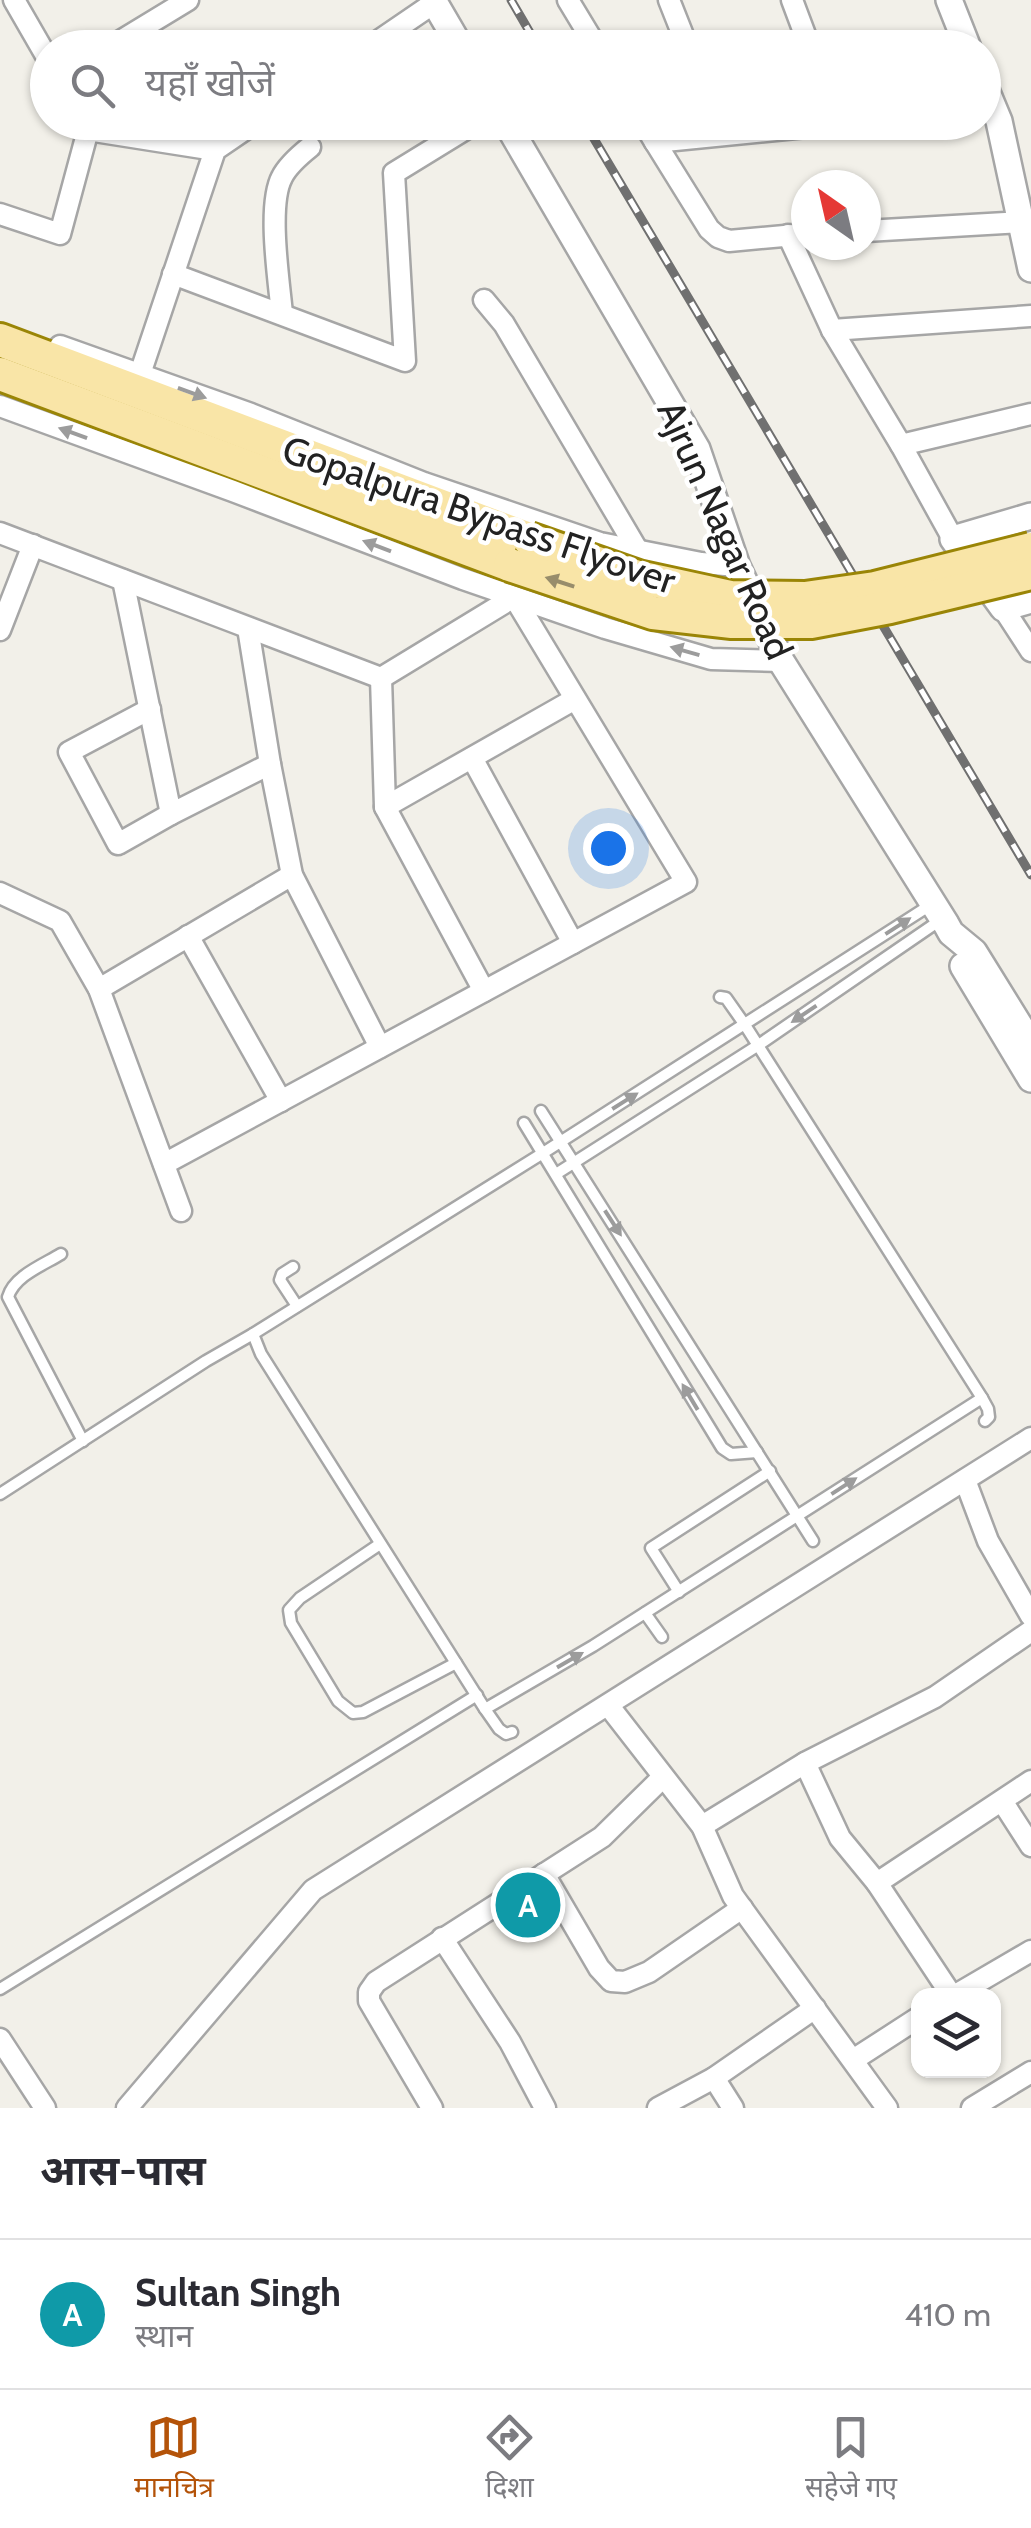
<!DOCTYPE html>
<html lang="hi">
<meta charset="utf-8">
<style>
body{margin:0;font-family:Cabin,"Noto Sans Devanagari",sans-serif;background:#f2f2f3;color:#2b2b33}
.controls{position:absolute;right:30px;bottom:30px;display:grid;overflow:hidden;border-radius:20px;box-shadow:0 2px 8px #0004}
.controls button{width:90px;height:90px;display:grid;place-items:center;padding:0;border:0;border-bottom:2px solid #e1e1e2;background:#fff;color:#2b2b33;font:50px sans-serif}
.compass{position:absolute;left:791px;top:170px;width:90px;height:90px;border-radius:50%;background:#fff;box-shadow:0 2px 8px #0004;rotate:326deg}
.you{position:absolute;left:608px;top:848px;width:35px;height:35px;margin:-25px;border:8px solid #fff;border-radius:50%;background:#1a73e8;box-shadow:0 0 0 15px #1a73e833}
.badge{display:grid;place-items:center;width:65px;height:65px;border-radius:50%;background:#b45309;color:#fff;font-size:32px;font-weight:700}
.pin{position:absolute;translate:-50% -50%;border:5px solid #fff;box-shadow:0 2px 10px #0006}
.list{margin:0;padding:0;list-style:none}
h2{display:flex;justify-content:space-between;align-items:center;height:130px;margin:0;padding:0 40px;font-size:42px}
h2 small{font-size:32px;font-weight:400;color:#7c7c81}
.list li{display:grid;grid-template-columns:65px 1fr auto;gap:30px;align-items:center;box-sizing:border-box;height:150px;padding:0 40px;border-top:2px solid #e1e1e2}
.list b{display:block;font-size:38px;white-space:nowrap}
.list p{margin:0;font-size:32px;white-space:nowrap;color:#7c7c81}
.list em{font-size:32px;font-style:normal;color:#7c7c81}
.icon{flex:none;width:55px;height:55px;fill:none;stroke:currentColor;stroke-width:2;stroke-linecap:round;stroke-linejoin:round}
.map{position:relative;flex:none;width:1031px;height:2108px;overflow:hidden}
.search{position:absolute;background:#fff;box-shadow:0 2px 8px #0004;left:30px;right:30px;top:30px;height:110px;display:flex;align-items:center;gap:25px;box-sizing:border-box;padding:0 35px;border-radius:55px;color:#7c7c81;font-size:38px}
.sheet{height:280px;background:#fff}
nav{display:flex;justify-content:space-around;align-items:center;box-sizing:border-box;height:140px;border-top:2px solid #e1e1e2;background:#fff;font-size:28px;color:#7c7c81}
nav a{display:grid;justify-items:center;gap:5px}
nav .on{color:#b45309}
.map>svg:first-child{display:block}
.building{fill:#bbb7af}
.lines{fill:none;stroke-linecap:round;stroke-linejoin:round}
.service-casing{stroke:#a6a6a6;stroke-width:15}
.minor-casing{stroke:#a6a6a6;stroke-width:25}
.tertiary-casing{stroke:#a6a6a6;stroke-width:30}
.primary-casing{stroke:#9a8506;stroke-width:38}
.service{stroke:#fff;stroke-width:10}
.minor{stroke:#fff;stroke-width:20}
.tertiary{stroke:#fff;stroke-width:25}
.primary{stroke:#f9e5a7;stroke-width:32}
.rail-casing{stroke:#707070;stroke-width:9}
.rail{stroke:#fff;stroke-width:5;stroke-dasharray:15;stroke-linecap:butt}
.primary-bridge-casing{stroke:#9a8506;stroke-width:38;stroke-linecap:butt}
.primary-bridge{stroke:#f9e5a7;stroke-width:32}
.oneway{fill:#9c9c9c}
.oneway2{fill:#988d6b}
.labels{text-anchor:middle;stroke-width:9;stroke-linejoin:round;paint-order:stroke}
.street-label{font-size:38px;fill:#222;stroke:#fff}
</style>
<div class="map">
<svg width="1031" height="2108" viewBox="0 0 1031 2108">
<rect width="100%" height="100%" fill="#f2f0e9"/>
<!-- building -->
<polygon class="building" points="539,1893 546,1904 514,1923 508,1914"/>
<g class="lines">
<defs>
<g id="service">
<polyline points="720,997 726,998 745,1025 982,1398 988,1409 989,1417 985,1421"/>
<polyline points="541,1111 813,1541"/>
<polyline points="524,1123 722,1448 731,1454 757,1452"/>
<polyline points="556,1174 757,1046 942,919"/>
<path d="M61,1254C43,1265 14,1276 8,1297L83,1441"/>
<polyline points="293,1267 282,1274 280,1280 297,1306"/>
<polyline points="0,1494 206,1361 253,1334"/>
<polyline points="380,1544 300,1598 289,1610 291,1623 338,1701 353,1713 363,1712 456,1663"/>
<polyline points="679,1592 651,1548 770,1471"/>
<polyline points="645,1613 662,1637"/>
<polyline points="485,1709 593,1646 982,1398"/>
<polyline points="512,1732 506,1734 499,1729 485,1709 261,1354 253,1334 543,1153 932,904"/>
<polyline points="0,1989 477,1695"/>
</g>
<g id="minor">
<polyline points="14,0 48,59"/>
<polyline points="568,0 597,48"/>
<polyline points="669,0 688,48"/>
<polyline points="792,0 810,48"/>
<polyline points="109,48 188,0"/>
<polyline points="368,48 434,3"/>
<polyline points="643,122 655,142 857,122"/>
<polyline points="88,130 215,150"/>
<polyline points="655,142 709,229 718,237 729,241 806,234"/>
<polyline points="0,214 60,234 88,130"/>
<polyline points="866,231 1022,222"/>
<polyline points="788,235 832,330 901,445 953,539"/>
<polyline points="173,274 405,361 394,173 477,122"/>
<polyline points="484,300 504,324 638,551"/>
<path d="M282,314C279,281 267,205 282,177C288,165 300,155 310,147"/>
<polyline points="832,330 1031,316"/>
<polyline points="60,346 251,414 424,483 600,543 701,563 737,566"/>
<polyline points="140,374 215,150 256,122"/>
<polyline points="0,406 233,491 463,579 605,628 711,659 781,661"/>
<polyline points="901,445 1031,414"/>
<polyline points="0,533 381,678 514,597 686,882 164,1164"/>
<polyline points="123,580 171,814 270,764 248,628"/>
<polyline points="1003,608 1031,651"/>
<polyline points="0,630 33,545"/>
<polyline points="381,678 385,807 484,991"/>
<polyline points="150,709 69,752 118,844 171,814"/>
<polyline points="472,758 573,943"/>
<polyline points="270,764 292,875 380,1047"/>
<polyline points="385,807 575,699"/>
<polyline points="0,893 60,921 99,989 181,1211"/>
<polyline points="188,936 281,1101"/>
<polyline points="99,989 292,875"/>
<polyline points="965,1480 988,1541 1031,1616"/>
<polyline points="608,1705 702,1826 733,1896 887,2108"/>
<polyline points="805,1763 840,1838 877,1883 952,1996"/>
<polyline points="1002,1801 1031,1846"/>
<polyline points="702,1826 805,1763 935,1697 1031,1631"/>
<polyline points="544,1874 599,1968 611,1981 625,1982 649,1972 742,1908"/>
<polyline points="877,1883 1031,1781"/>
<polyline points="442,1938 510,2042 545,2108"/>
<polyline points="954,1996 1031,1951"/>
<polyline points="0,2039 45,2108"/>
<polyline points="853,2060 918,2018"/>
<polyline points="714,2078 733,2108"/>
<polyline points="127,2108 313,1890 1031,1438"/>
<polyline points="432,2108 369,2001 369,1992 376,1982 602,1837 663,1777"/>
<polyline points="658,2108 714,2078 815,2008"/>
<polyline points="972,2108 1031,2072"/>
</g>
<g id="tertiary">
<polyline points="433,0 461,48"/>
<polyline points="949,0 968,48"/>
<polyline points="984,85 999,121 1031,269"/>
<polyline points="506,122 697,449 737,566 781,661 946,924 951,933 974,952 1031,1044"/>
<polyline points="1031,516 953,539 1003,608 1031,600"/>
<polyline points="963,966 1031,1079"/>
</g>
<g id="primary">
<polyline points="0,340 529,539"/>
<polyline points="0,374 510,565"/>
</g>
</defs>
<!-- service casing -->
<use href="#service" class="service-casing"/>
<!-- minor casing -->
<use href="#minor" class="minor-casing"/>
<!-- tertiary casing -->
<use href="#tertiary" class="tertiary-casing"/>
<!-- primary casing -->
<use href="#primary" class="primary-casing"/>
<!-- service -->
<use href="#service" class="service"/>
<!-- minor -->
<use href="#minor" class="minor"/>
<!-- tertiary -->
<use href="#tertiary" class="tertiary"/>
<!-- primary -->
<use href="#primary" class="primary"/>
<defs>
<g id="rail">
<polyline points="511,0 539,48"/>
<polyline points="584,122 1031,875"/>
</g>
</defs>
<!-- rail casing -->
<use href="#rail" class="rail-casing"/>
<!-- rail -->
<use href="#rail" class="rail"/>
<defs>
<g id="primary-bridge">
<polyline points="529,539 638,577 730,597 805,598 875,588 1031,549"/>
<polyline points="510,565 653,613 732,622 811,622 890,607 1031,573"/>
</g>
</defs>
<!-- primary-bridge casing -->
<use href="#primary-bridge" class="primary-bridge-casing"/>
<!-- primary-bridge -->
<use href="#primary-bridge" class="primary-bridge"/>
</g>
<!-- one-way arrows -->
<defs><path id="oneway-solid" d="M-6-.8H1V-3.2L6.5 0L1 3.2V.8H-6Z" transform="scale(2.5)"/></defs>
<g class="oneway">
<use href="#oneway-solid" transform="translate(192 393) rotate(20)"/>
<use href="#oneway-solid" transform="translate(73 433) rotate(-160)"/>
<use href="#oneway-solid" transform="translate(377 546) rotate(-159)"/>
<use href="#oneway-solid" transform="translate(685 651) rotate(-164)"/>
<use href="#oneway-solid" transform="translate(898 926) rotate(-33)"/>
<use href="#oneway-solid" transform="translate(804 1014) rotate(146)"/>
<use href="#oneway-solid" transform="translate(625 1101) rotate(-32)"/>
<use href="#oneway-solid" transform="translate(613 1223) rotate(57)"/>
<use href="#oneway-solid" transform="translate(690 1397) rotate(-121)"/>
<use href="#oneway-solid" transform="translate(844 1486) rotate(-33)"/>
<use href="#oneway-solid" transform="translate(570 1660) rotate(-30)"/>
</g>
<use class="oneway2" href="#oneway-solid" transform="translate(560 582) rotate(-162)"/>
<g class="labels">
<!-- street labels -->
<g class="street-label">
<text transform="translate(479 515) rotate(19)" y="13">Gopalpura Bypass Flyover</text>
<text transform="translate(725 530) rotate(66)" y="13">Ajrun Nagar Road</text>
</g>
</g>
</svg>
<div class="controls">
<button><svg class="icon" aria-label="layers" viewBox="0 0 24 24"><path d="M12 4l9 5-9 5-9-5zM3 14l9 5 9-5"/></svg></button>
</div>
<svg class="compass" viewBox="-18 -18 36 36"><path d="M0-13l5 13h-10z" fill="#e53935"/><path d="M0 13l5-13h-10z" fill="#7c7c81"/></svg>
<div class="you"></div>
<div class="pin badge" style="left:528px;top:1905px;background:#0f9aa8">A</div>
<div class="search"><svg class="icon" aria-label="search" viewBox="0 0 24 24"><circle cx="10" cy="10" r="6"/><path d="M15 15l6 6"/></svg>यहाँ खोजें</div>
</div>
<section class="sheet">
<h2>आस-पास<small></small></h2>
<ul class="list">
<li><span class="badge" style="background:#0f9aa8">A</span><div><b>Sultan Singh</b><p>स्थान</p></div><em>410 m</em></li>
</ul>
</section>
<nav>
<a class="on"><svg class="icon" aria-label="map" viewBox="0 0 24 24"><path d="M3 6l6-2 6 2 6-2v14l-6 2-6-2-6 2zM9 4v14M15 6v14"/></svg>मानचित्र</a>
<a><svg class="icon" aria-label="directions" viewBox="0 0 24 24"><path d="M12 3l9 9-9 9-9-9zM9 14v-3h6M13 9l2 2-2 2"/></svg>दिशा</a>
<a><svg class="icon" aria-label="saved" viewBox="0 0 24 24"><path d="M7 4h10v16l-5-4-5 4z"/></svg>सहेजे गए</a>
</nav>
